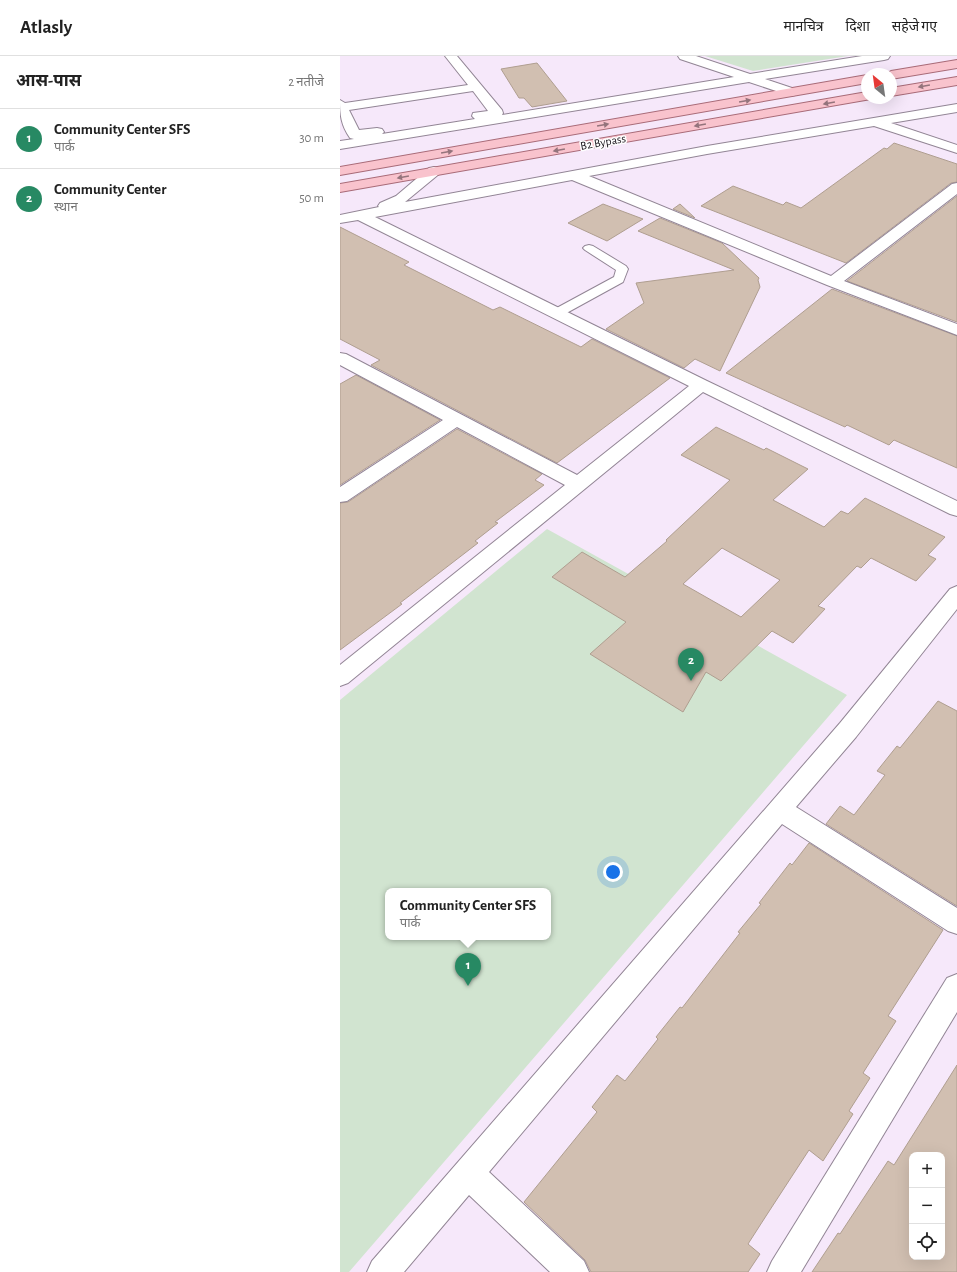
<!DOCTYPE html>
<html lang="hi">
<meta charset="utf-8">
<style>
body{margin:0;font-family:"Alegreya Sans","Noto Sans Devanagari",sans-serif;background:#f2f2f2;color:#222}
.controls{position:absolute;right:12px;bottom:12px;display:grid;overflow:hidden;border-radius:8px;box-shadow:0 4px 16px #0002}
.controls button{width:36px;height:36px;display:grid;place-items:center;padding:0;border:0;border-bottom:1px solid #e0e0e0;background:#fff;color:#222;font:20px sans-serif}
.compass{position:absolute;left:521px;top:12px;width:36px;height:36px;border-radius:50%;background:#fff;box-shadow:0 4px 16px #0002;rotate:331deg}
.you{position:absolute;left:273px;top:816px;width:14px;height:14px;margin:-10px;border:3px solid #fff;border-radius:50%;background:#1a73e8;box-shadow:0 0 0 6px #1a73e833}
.badge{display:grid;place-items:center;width:26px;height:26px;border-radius:50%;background:#278963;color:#fff;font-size:13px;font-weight:700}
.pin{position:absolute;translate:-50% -33px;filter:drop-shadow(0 1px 2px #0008)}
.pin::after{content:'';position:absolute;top:21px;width:14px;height:12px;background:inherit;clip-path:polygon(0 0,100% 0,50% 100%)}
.popup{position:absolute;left:45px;top:832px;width:166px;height:52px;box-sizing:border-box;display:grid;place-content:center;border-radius:8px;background:#fff;filter:drop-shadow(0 1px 3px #0005);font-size:13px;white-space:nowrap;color:#767676}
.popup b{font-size:15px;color:#222}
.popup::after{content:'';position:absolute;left:50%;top:100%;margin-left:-8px;border:8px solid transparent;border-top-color:#fff}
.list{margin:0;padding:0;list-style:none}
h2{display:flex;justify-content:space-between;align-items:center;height:52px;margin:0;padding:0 16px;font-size:17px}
h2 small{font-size:13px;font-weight:400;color:#767676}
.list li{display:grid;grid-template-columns:26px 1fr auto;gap:12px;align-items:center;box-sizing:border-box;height:60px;padding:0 16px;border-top:1px solid #e0e0e0}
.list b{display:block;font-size:15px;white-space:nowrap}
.list p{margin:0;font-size:13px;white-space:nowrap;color:#767676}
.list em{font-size:13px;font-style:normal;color:#767676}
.icon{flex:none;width:22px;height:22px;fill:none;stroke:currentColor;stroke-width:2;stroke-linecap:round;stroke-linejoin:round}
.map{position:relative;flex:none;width:617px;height:1216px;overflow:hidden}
header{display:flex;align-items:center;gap:24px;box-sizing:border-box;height:56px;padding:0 20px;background:#fff;border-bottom:1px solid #e0e0e0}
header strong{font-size:19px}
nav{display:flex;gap:22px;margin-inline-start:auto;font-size:14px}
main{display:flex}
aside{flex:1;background:#fff}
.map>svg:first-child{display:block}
.green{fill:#d1e4d0;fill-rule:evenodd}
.building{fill:#d1bfb1;stroke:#af9e90;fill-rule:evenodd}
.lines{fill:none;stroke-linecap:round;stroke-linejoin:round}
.service-casing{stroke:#928595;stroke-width:2}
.minor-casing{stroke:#928595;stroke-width:2}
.primary-casing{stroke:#a86b78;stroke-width:2}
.service{fill:#fff;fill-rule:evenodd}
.minor{fill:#fff;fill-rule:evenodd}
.primary{fill:#f9c3cd;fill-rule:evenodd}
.oneway{fill:#94747c}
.labels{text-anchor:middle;stroke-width:3;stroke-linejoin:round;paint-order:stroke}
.far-street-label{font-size:12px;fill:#181319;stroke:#fff}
</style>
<header>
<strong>Atlasly</strong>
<nav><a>मानचित्र</a><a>दिशा</a><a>सहेजे गए</a></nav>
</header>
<main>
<aside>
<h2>आस-पास<small>2 नतीजे</small></h2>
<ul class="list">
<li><span class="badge">1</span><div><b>Community Center SFS</b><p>पार्क</p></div><em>30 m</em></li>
<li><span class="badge">2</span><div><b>Community Center</b><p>स्थान</p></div><em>50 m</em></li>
</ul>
</aside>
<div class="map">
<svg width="617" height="1216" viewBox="0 0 617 1216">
<rect width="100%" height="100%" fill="#f6e8fa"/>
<!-- green -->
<g class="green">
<polygon points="365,0 508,0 413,15"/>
<path d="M207,473L507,639L9,1216H0V644ZM48,835H208V881H48Z"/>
</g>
<!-- building -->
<g class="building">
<polygon points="197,7 227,45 192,51 184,42 179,42 161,13"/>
<polygon points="554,87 617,108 617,126 611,127 506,207 361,150 393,130 443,149 446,146 461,152 544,92 547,93"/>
<polygon points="617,140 617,266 507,225"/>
<polygon points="263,148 303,163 267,185 228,167"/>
<polygon points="340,148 355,162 333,153"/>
<polygon points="320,162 382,187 419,222 418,224 420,231 380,315 355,303 344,312 266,273 304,247 296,227 394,214 298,175"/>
<polygon points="0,171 69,206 64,209 153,254 160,251 241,291 252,283 330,322 217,407 31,309 40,304 0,283"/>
<polygon points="492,233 617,280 617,412 554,384 549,389 507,369 505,371 386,317"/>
<polygon points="16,319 100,364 0,429 0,328"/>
<path d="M376,371L424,394L426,392L468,413L433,444L484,471L501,455L508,458L525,442L605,481L588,499L596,503L576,525L531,502L521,512L517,510L478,550L485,553L453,587L432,575L381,625L366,616L343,656L250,598L286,566L212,521L242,496L285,521L327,485L326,484L390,424L341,399ZM382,492L440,524L401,561L343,528Z"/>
<polygon points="117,373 202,418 195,424 204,429 155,466 158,467 135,485 138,487 60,547 62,548 0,594 0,447 8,446"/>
<polygon points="598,645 617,655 617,850 486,768 500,750 514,759 545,719 537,715 557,690 560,692"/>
<polygon points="469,787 603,874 548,960 556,965 523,1017 530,1022 509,1055 513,1058 483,1105 469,1094 426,1160 408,1188 420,1198 408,1216 251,1216 245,1204 184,1146 257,1056 252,1051 277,1019 285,1025 318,983 316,981 340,951 342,952 400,877 398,876 421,848 419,847 450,807 452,809"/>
<path d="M617,1009V1216H472L498,1177L500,1178L548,1105L554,1109ZM572,1099H602V1201H572Z"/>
</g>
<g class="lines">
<defs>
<polygon id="service" points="249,189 253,190 286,210 288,213 283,226 221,260 213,260 211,257 213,254 274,221 276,214 245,194 243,192 245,190"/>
<g id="minor">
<path d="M105,0H117L162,54L163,57L162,59L394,21L340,3L338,0H356L410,18L522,0H550L548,3L544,4L425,23L455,33L457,36L455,39L451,40L409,26L0,93V85L14,83L10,82C1,69 0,59 0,44L5,47L128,29ZM133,35L148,55L133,57L132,60L135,63L42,78L44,76L42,73L37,72L19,74L9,54Z"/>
<polygon points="617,48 617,56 551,67 617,89 617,97 534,70 367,98 249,120 491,220 612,128 617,127 617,138 504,225 617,268 617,279 487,229 232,124 35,161 367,325 617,445 617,460 610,458 363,336 8,627 0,630 0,609 225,429 117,371 7,445 0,446 0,431 103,364 0,309 0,297 6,298 237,419 349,330 18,164 0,167 0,159 39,151 38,150 40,147 56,140 89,112 94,111 99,112 101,115 99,118 65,146 367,90"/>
<polygon points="617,530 617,553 516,681 456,751 617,852 617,878 608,875 442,768 149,1116 244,1205 249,1216 210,1216 129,1139 64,1216 27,1216 32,1205 500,667 610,533"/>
<polygon points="617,918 617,956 461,1216 427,1216 432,1205 607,922"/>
</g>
<g id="primary">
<polygon points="617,4 617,12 551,23 551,18 546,18 551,15"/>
<polygon points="527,19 527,27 0,119 0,111"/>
<polygon points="617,21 617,29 551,40 551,32"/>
<polygon points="527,36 527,42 531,43 0,136 0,128"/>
</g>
</defs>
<!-- service casing -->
<use href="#service" class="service-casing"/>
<!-- minor casing -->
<use href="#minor" class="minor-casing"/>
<!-- primary casing -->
<use href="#primary" class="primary-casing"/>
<!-- service -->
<use href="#service" class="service"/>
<!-- minor -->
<use href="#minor" class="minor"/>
<!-- primary -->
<use href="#primary" class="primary"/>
</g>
<!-- one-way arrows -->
<defs><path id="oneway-solid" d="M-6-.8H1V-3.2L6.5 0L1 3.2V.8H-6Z"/></defs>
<g class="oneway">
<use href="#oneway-solid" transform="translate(584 30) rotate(170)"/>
<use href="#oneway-solid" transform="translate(405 45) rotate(-10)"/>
<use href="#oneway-solid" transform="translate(489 47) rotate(170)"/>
<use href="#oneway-solid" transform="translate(263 69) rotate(-10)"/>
<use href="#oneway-solid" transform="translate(360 69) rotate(170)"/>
<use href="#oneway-solid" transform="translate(219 94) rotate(170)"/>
<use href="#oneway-solid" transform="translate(107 96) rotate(-10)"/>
<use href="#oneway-solid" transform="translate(63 121) rotate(170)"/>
</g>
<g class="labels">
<!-- far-street labels -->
<g class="far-street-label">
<text transform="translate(263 86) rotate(-10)" y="4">B2 Bypass</text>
</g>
</g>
</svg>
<div class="controls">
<button>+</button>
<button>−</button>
<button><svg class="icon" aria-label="locate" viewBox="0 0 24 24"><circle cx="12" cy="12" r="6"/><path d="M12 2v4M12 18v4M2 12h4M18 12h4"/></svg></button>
</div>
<svg class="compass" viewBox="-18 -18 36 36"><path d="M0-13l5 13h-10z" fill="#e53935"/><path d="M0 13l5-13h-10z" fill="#767676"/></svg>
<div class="you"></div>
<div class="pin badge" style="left:128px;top:930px">1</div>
<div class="popup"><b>Community Center SFS</b>पार्क</div>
<div class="pin badge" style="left:351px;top:625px">2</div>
</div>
</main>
